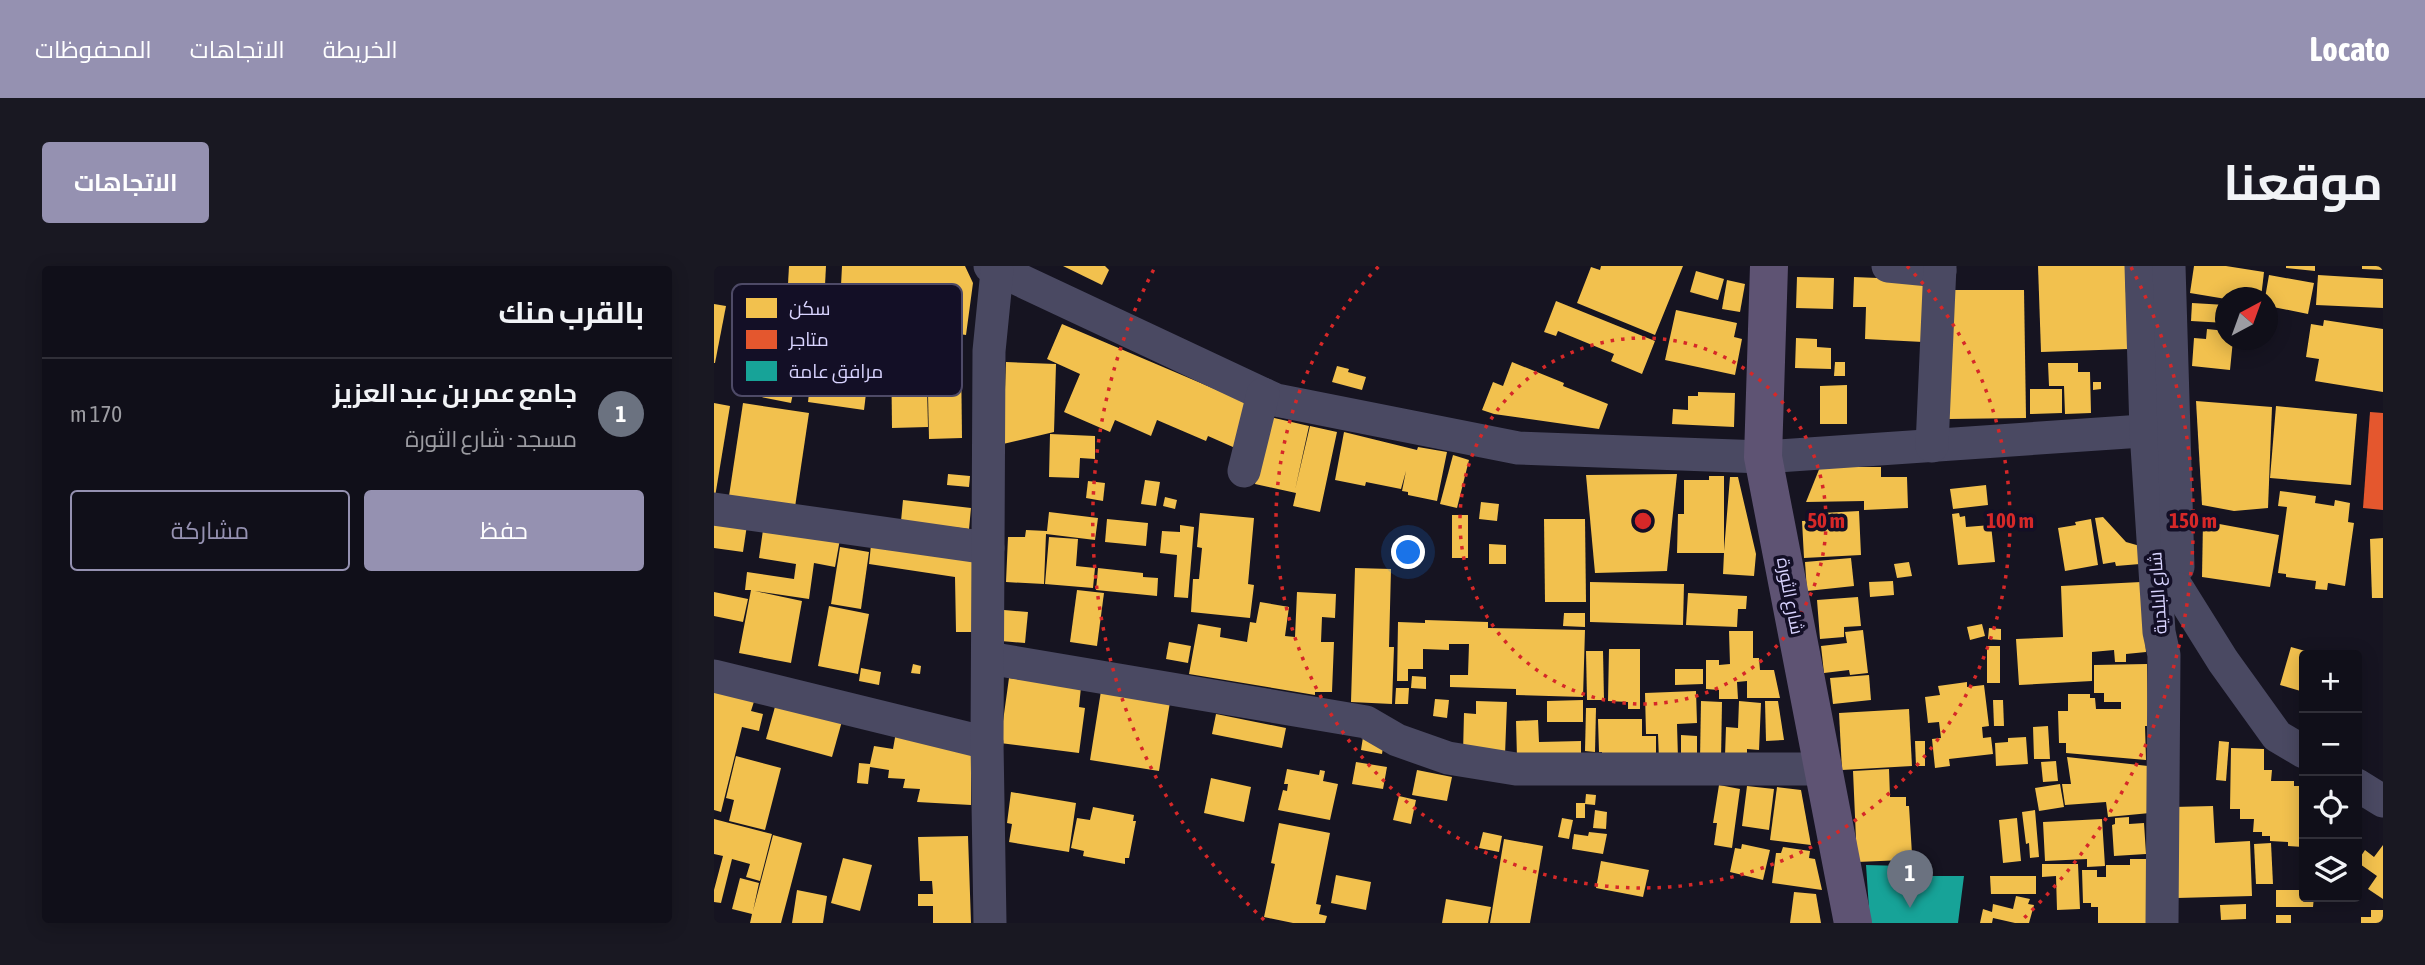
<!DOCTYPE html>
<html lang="ar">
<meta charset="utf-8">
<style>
body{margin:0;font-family:"Asap Condensed",Cairo,sans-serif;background:#191822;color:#f1f3f6;direction:rtl}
.controls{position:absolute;right:21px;bottom:21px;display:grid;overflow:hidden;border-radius:7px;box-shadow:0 4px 18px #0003}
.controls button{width:63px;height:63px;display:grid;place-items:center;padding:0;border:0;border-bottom:2px solid #302f38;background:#100f19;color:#f1f3f6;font:35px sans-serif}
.compass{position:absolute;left:1501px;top:21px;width:63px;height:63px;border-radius:50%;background:#100f19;box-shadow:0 4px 18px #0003;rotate:41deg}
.you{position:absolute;left:695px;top:287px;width:24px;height:24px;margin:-18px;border:5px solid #fff;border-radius:50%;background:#1a73e8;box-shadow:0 0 0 10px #1a73e833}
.badge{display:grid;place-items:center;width:46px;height:46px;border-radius:50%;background:#9591b1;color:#fff;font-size:23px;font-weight:700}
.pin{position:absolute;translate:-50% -58px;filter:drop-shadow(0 2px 4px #0008)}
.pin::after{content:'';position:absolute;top:37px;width:24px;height:21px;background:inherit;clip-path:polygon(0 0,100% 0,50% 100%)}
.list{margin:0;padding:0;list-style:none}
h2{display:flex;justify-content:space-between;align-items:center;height:91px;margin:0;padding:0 28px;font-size:30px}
h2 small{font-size:23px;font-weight:400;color:#9c9ca2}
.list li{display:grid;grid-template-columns:46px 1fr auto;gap:21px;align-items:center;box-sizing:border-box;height:112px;padding:0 28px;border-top:2px solid #302f38}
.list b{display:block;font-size:26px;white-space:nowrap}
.list p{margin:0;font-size:23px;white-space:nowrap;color:#9c9ca2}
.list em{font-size:23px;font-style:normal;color:#9c9ca2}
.actions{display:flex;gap:14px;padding:21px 28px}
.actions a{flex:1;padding:16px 0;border:2px solid #9591b1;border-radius:7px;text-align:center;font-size:24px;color:#9591b1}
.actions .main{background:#9591b1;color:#fff}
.icon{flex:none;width:38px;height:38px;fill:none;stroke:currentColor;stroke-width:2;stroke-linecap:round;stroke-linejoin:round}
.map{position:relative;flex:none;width:1669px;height:657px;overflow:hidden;direction:ltr;border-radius:7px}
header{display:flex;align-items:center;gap:42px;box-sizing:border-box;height:98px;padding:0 35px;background:#9591b1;color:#fff}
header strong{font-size:33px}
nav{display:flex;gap:38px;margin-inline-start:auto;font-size:24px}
.intro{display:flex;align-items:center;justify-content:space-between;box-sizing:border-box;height:168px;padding:0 42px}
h1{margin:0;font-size:49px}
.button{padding:18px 32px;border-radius:7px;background:#9591b1;color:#fff;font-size:24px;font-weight:700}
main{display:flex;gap:42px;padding:0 42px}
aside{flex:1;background:#100f19;border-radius:7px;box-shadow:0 4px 18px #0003}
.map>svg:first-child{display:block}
.homes{fill:#f2c14e}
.shops{fill:#e4572e}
.public{fill:#17a398}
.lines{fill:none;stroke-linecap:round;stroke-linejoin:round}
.minor{stroke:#4a4962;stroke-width:33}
.major{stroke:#5e5373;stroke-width:38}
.ring{fill:none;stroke:#d62828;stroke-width:3.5;stroke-dasharray:3.5 7}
.labels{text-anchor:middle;stroke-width:7;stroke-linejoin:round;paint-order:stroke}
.street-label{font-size:18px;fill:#d9d4ff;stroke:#130f26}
.key{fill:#130f26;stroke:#4e4a67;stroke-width:2}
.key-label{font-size:19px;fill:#d9d4ff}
.centre{fill:#d62828;stroke:#130f26;stroke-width:3.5}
.ring-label{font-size:21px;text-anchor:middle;font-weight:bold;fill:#d62828;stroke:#130f26;stroke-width:7;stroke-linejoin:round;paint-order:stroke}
</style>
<header>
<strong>Locato</strong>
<nav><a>الخريطة</a><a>الاتجاهات</a><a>المحفوظات</a></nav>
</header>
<div class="intro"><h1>موقعنا</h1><a class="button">الاتجاهات</a></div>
<main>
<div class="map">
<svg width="1669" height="657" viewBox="0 0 1669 657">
<rect width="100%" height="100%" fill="#161421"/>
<!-- homes -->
<g class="homes">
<polygon points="75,0 112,0 110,38 73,36"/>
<polygon points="128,0 251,0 259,17 252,69 205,62 208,41 185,32 183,39 149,26 143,41 126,39"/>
<polygon points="349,0 391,0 395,4 388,19"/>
<polygon points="887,0 969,0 941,69 863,37 877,1 886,4"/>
<polygon points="1324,0 1411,0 1414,83 1327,86"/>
<polygon points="1480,0 1512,0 1550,6 1547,32 1512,33 1476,27"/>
<polygon points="1572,0 1601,0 1601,5 1572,2"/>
<polygon points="1648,0 1669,0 1669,4 1648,3"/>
<polygon points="982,5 1010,13 1004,34 976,26"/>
<polygon points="1555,9 1600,17 1594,48 1554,40 1554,32 1551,32"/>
<polygon points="1604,9 1669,13 1669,42 1602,39"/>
<polygon points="1083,11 1120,12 1119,43 1082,42"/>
<polygon points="1140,11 1211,14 1209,76 1151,73 1152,41 1139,41"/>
<polygon points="1013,14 1031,18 1026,46 1008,43"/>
<polygon points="1233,24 1310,24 1312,152 1234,153"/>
<polygon points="842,35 941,75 928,108 897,95 900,88 844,65 842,70 830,66"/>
<polygon points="1478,37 1512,39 1512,57 1477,55"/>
<polygon points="0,38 12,40 1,97 0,97"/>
<polygon points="962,44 1023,57 1020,71 1028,73 1021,109 951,94"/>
<polygon points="34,49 101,63 94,99 85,98 77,137 22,126 24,116 31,117 37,84 27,83"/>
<polygon points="1610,54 1669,63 1669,126 1601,115 1605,93 1592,91 1597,58 1609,60"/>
<polygon points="348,58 536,138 528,185 494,170 492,175 443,154 437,170 401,154 396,166 350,146 366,108 333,93"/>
<polygon points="102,63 159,70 150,144 94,136"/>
<polygon points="1493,63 1512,65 1512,74 1519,74 1516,104 1478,100 1480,72 1492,73"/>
<polygon points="1082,72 1103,73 1103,81 1117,82 1117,103 1081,102"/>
<polygon points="177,79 212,83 214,161 178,162"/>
<polygon points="213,83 247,88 248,172 215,173"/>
<polygon points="292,96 342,98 340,166 289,178"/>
<polygon points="798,96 850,117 849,120 894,138 885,163 780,148 768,144 779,116 789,120"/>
<polygon points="1121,96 1131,96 1131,110 1120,110"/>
<polygon points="1334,97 1364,97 1364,106 1376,106 1377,147 1351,148 1350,120 1335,120"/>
<polygon points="623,100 635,103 634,106 652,111 648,124 618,116"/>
<polygon points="1379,116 1387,116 1387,123 1379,124"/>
<polygon points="1133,119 1133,158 1106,158 1106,120"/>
<polygon points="1316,123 1348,123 1348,147 1316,148"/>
<polygon points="984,126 1021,127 1020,161 958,158 959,143 974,144 974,130 984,130"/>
<polygon points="1482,135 1558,141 1554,242 1520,245 1488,239"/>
<polygon points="0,137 16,140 1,231 0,231"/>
<polygon points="29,137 95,147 81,241 15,230"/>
<polygon points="1562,140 1643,148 1637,219 1556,212"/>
<polygon points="556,151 595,160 581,224 596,160 623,166 606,246 579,240 582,227 541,218"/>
<polygon points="630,166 703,184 704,181 733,186 723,235 694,229 694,226 688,225 692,205 687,223 652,216 651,220 621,214"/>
<polygon points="336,168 381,170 381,193 366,192 365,212 335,211"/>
<polygon points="739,189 755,194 743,242 726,238"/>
<polygon points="1106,201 1167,201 1167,211 1193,211 1194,242 1150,244 1150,235 1092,236"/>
<polygon points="234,208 256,210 255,221 233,219"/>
<polygon points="963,208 953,305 881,307 872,209"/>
<polygon points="995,210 1010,210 1010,285 1016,211 1024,211 1042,288 1040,310 1009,308 1010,287 963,287 964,248 970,248 970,214 995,214"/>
<polygon points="431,214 446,216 442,240 427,238"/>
<polygon points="374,215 391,217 389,235 372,232"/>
<polygon points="1272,219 1274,239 1239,243 1236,223"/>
<polygon points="1566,225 1602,230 1601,237 1620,240 1621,234 1636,237 1634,256 1640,257 1631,320 1614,317 1613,324 1601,323 1602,315 1572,311 1572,308 1564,307 1573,241 1564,240"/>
<polygon points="451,231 463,234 461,243 449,240"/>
<polygon points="189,234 257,242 255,263 187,255"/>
<polygon points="767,236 785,238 783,255 765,253"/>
<polygon points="1145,245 1147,289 1090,292 1088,255 1108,254 1108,247"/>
<polygon points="335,246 384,252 381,274 332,268 330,318 292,316 294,271 311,271 312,264 333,265"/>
<polygon points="486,247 540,252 534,318 540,319 536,352 477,346 479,313 485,313 488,282 483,281"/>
<polygon points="1245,247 1246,251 1251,250 1252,261 1277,259 1281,296 1244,299 1238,248"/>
<rect x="738" y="249" width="16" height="43"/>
<polygon points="1389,251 1412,276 1426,280 1426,298 1402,300 1401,296 1389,298 1381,252"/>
<polygon points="0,253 33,259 29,286 0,282"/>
<polygon points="393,253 434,257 432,280 391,276"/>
<polygon points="830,253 871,253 872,336 831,336"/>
<polygon points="1377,253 1384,299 1351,305 1344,262 1362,259 1361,256"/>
<polygon points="1489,255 1565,269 1556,321 1488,311"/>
<polygon points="466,259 480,261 474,332 460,331 463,289 446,287 448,265 466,266"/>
<polygon points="49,264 126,273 121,301 100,297 95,333 41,325 88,335 77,397 25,387 37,324 31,324 33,306 80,313 82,298 45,292"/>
<polygon points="335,271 364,273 362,300 381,302 379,322 331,318"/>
<polygon points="1669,272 1669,332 1658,332 1656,273"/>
<polygon points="775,278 792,279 792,298 775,298"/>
<polygon points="157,279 258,292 259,366 242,366 241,311 155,298"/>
<polygon points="126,281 155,286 147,343 117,338"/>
<polygon points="1137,292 1140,320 1093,325 1091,296"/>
<polygon points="1195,296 1198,310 1183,312 1180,298"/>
<polygon points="384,302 429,307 429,311 444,312 443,330 382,324"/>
<polygon points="641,302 677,303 675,381 680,381 678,438 637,436"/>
<polygon points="1179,315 1180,329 1156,331 1155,316"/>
<polygon points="876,316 970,318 969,359 876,356"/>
<polygon points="1427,316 1432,386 1412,388 1412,396 1401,396 1400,384 1378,386 1378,415 1305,419 1302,373 1349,371 1347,320"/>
<polygon points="363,324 390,327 383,380 356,376"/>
<polygon points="0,326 34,333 29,356 0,350"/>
<polygon points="583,326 622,328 621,352 608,351 607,376 620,376 618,426 601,426 601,429 475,408 484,358 507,362 506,371 533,376 536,356 542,357 546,336 575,341 571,370 581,371"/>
<polygon points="974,327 1033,330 1032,343 1024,343 1023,361 972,359"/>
<polygon points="1144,331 1147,360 1130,361 1130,371 1106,373 1103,334"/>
<polygon points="115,340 155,348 144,408 104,400"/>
<polygon points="290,344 314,346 311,377 287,375"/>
<polygon points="850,347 871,347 871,361 849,360"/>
<polygon points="711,354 774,356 774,362 871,364 869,431 802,429 802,423 736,421 736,409 754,409 755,378 735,378 735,384 709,383 709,403 694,403 694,415 683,415 684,356 711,357"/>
<polygon points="1268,358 1271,370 1256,374 1253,361"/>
<polygon points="1275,362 1287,363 1287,374 1274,373"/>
<polygon points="1149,364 1154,407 1136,409 1135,404 1110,407 1107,380 1133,377 1131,366"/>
<polygon points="1015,365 1039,365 1039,392 1045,392 1046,404 1060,404 1066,432 1033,432 1033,415 1023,416 1024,433 1005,433 1005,424 992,423 992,394 1005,394 1005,399 1016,398"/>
<polygon points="455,376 477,380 474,397 452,393"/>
<rect x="1273" y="380" width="13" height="37"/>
<polygon points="1577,381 1602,388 1590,389 1590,426 1566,419"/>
<polygon points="895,383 926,383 926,443 914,443 914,436 894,435"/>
<polygon points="872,385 889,385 890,434 873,434"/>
<polygon points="199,398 207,400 206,408 197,407"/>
<polygon points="1433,398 1434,460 1431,460 1432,494 1352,487 1352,477 1345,477 1344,445 1354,445 1354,428 1376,428 1376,432 1381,432 1382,443 1407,443 1407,436 1390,436 1390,427 1380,427 1380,399"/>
<polygon points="147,402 167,406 165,419 145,415"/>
<polygon points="961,403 989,403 989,418 961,419"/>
<polygon points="1155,409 1157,434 1119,438 1116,412"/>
<polygon points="698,410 712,411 712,423 697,422"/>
<polygon points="295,412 367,421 365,441 371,442 365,487 286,477"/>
<polygon points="0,415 43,426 37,445 49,448 45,465 28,461 7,546 0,544"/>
<polygon points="1253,416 1253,421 1270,419 1275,460 1268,461 1269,472 1277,471 1279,488 1235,493 1236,500 1221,502 1218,473 1227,472 1225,456 1214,457 1211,431 1226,429 1224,420"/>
<polygon points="682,422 695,422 694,438 681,438"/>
<polygon points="387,425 456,436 445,505 376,494"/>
<polygon points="982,425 983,457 963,458 964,493 945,494 944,468 932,468 931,427"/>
<polygon points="64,430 130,448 118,491 52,473"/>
<polygon points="721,433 735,434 733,452 719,450"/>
<polygon points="869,434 869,456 833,456 833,435"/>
<polygon points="1279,434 1289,434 1290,460 1280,460"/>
<polygon points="762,435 793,436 791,489 749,487 750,447 762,448"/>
<polygon points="987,435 1008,436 1007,494 986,494"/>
<polygon points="1025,435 1047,437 1045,484 1033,483 1033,491 1011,490 1012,461 1024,462"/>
<polygon points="1051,435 1064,435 1070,474 1052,475"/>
<polygon points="872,442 882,442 881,486 871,485"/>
<polygon points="1195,443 1198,500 1128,504 1125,447"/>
<polygon points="502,448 572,462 568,482 498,468"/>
<polygon points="884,453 928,453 928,470 942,470 942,496 888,496 888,486 885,486"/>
<polygon points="824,454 825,476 867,475 867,492 803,492 802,455"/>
<polygon points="1334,460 1336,493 1320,493 1319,461"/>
<polygon points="182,466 257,484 257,539 203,536 206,523 189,522 191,513 174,512 175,504 156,501 154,518 143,517 145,497 156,498 160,480 179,483"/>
<polygon points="967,469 983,470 983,494 967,494"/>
<polygon points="649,471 670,475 668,488 647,484"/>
<polygon points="1312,471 1314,498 1282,500 1281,477 1294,476 1294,472"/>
<polygon points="1201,475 1211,475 1211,500 1202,500"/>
<polygon points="1505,475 1515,476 1512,515 1502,514"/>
<polygon points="1517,482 1550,483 1550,504 1558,504 1557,515 1580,515 1580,520 1590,520 1589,581 1574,580 1574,576 1556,575 1556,570 1548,570 1548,566 1539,566 1540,553 1526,553 1526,543 1516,543"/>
<polygon points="22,490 67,502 51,564 15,555 20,534 12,532"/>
<polygon points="1353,491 1434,500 1436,547 1394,551 1392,536 1351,539 1348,518 1357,518"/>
<polygon points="1342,495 1344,515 1329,516 1327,496"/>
<polygon points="642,496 673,501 669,523 638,518"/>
<polygon points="573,503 605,509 606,504 611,505 609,515 624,518 616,554 564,544 569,524 573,525 574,518 570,518"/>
<polygon points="1175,503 1176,531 1192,531 1192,540 1195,540 1198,588 1190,588 1190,594 1143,596 1139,505"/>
<polygon points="703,504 738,511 733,535 698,529"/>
<polygon points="497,512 537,521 530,556 490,547"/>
<polygon points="1346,518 1350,541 1325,545 1321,522"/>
<polygon points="1005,519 1026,523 1018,582 1000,579 1003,557 999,557"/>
<polygon points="1033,520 1060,523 1055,564 1028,560"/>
<polygon points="1063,521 1087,524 1097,579 1056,574"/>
<polygon points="297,526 362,537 355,586 295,576 298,558 293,557"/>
<polygon points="872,528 882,529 881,539 871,538"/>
<polygon points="685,530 702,534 697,558 679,554"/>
<rect x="862" y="537" width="9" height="15"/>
<polygon points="1499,540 1501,577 1536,575 1538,630 1463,632 1459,541"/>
<polygon points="379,541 420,549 419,555 422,555 415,592 411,592 411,598 369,590 370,585 357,582 363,552 376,554"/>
<polygon points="881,544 893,546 892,563 879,562"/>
<polygon points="1321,544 1325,591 1316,592 1315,577 1312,578 1308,546"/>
<polygon points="1415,551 1415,558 1430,557 1432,588 1400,590 1398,559 1401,558 1401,552"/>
<polygon points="848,552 859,554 855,573 844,571"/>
<polygon points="1303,552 1307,595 1289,597 1285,554"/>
<polygon points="0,553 58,568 46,615 32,611 36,598 18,593 7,637 0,636 0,624 9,590 0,588"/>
<polygon points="1388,553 1391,600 1373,601 1373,593 1331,595 1329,556"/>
<polygon points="565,557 616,567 602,638 607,639 605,648 613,650 611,657 579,657 550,651 561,598 557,597"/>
<polygon points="769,566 788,570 785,586 765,582"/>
<polygon points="875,566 893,568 889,588 858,583 860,568 874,570"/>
<polygon points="59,569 88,577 67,657 36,657 38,648 18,643 26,612 45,617 39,645"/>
<polygon points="254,570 257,657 219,657 219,640 204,640 204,628 219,628 218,615 206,615 204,571"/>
<polygon points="790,573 829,580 816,657 776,657"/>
<polygon points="1557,577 1559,618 1542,618 1540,578"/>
<polygon points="1028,578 1056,584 1049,614 1016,606 1021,582 1027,583"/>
<polygon points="1669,579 1669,633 1654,623 1663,610 1643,596 1651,584 1660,591"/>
<polygon points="1069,581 1096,585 1095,592 1101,593 1108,624 1058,617 1062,587 1067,587"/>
<polygon points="129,592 158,599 146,645 117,637"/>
<polygon points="1416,593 1433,593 1433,657 1384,657 1384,641 1377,641 1377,637 1369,637 1368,604 1383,604 1383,611 1392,611 1392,599 1416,599"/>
<polygon points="887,595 935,604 929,631 882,622"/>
<polygon points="1328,598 1364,598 1366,643 1343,644 1342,610 1328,611"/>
<polygon points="622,609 657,616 652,644 617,637"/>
<polygon points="1276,610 1322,610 1322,628 1277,628"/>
<polygon points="83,624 113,630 109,657 78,657"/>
<polygon points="1562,624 1590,624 1590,631 1600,631 1599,641 1562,641"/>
<polygon points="1080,626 1102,628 1107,657 1076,657"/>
<polygon points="1302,630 1316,633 1314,638 1320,639 1315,657 1301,657 1279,652 1278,657 1266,657 1269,643 1278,646 1279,638 1299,643"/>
<polygon points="732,633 777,641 774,657 728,657"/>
<polygon points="1532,638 1532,653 1507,654 1506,639"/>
<polygon points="1657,644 1669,644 1669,657 1647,657 1647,651 1657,651"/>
<rect x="1562" y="649" width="15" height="8"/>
</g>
<!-- shops -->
<polygon class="shops" points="1656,146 1669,147 1669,244 1649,242"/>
<!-- public -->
<polygon class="public" points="1152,599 1189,600 1190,610 1250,610 1244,657 1156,657"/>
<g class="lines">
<!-- minor -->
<g class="minor">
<polyline points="276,0 562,134 804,182 1049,191 1458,163"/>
<polyline points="1174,0 1226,5"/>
<polyline points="1427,0 1432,165 1445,366 1450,389 1448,657"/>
<polyline points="1455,0 1464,301"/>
<polyline points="1218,180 1226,0"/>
<polyline points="530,205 549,128"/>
<polyline points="0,243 274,282"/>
<polyline points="1464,323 1509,395 1563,470 1590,486"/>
<polyline points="274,392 652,456 683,474 734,492 802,503 1110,503"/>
<polyline points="0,410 273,477"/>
<polyline points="1643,519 1669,535"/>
<polyline points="276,657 273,477 275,85 283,5"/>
</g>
<!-- major -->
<polyline class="major" points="1055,0 1049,191 1139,657"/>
</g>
<!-- distance rings -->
<g class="ring">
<circle cx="929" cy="255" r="183"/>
<path d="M1193 0A367 367 0 1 1 665 0"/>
<path d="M550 654A550 550 0 0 1 441 1M1417 1A550 550 0 0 1 1308 654"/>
</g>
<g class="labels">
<!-- street labels -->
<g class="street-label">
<text transform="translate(1444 327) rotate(-94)" y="6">شارع البلدية</text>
<text transform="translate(1076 330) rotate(79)" y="6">شارع الثورة</text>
</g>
</g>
<!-- legend -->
<rect x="18" y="18" width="230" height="112" rx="10" class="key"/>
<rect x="32" y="32" width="31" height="20" fill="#f2c14e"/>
<rect x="32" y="64" width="31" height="19" fill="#e4572e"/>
<rect x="32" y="95" width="31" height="20" fill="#17a398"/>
<g class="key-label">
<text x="75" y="49">سكن</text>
<text x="75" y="80">متاجر</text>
<text x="75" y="112">مرافق عامة</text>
</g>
<circle cx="929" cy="255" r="10" class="centre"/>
<g class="ring-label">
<text x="1112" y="262">50 m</text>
<text x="1296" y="262">100 m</text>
<text x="1479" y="262">150 m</text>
</g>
</svg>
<div class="controls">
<button>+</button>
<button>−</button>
<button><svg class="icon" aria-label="locate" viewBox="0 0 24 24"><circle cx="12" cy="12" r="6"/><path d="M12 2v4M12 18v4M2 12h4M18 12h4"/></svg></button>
<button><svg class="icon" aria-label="layers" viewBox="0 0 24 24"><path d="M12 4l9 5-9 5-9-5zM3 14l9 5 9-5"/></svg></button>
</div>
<svg class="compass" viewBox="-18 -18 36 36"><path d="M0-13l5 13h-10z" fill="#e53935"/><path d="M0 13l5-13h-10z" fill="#9c9ca2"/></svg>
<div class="you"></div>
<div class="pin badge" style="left:1196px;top:642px;background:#6b7280">1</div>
</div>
<aside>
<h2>بالقرب منك<small></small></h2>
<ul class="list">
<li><span class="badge" style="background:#6b7280">1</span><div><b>جامع عمر بن عبد العزيز</b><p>مسجد · شارع الثورة</p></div><em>170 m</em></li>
</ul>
<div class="actions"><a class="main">حفظ</a><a>مشاركة</a></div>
</aside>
</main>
